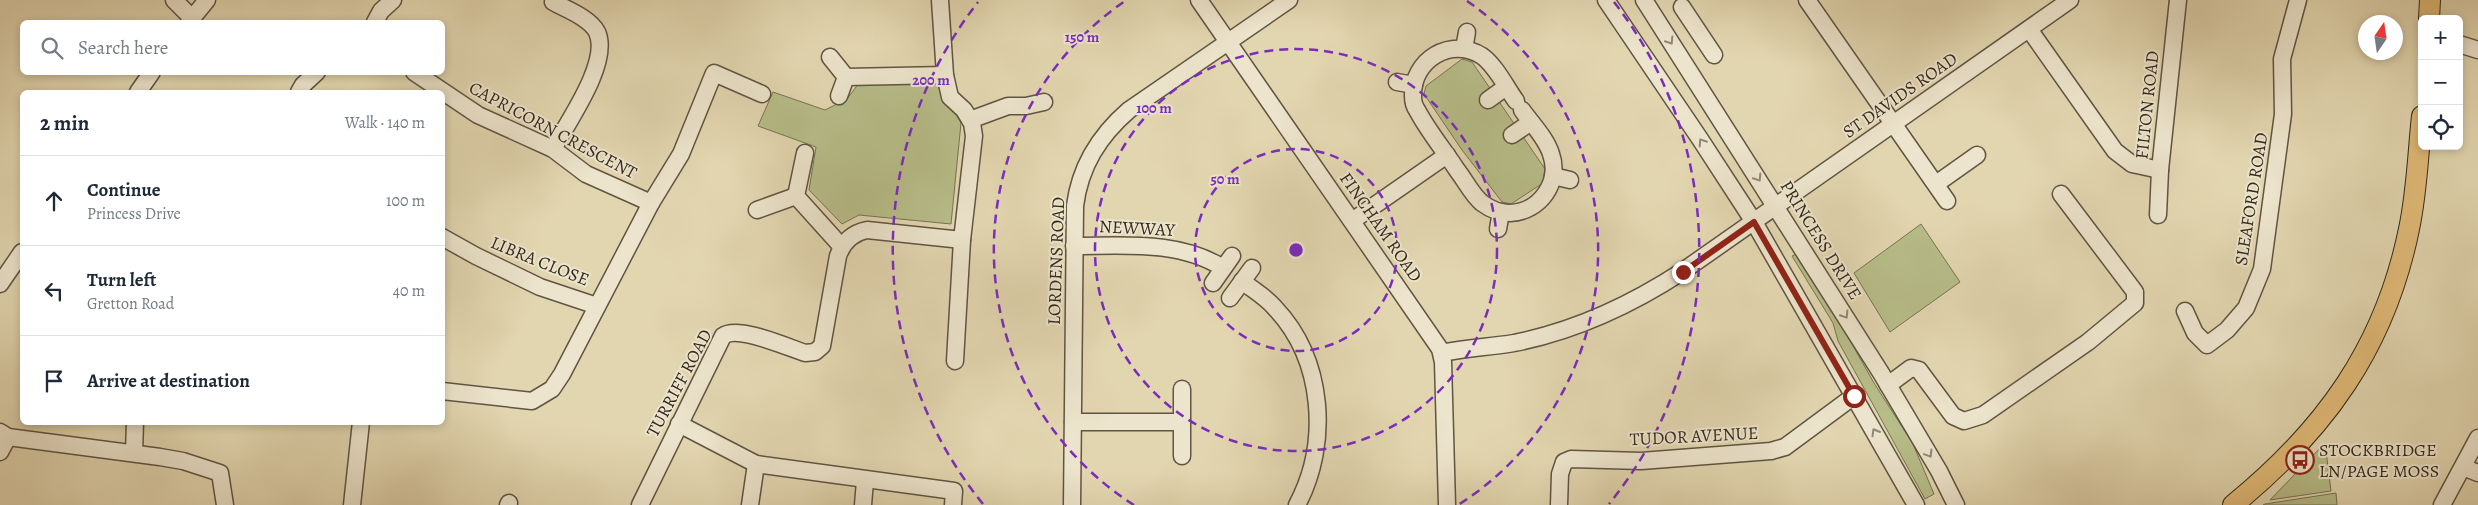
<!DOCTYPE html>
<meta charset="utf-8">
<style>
body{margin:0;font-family:Alegreya,serif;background:#f2f2f3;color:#1f2937}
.controls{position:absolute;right:15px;top:15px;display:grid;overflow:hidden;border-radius:8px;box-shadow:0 2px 8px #0003}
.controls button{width:45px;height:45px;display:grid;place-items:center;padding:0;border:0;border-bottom:1px solid #e0e1e3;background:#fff;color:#1f2937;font:25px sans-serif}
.compass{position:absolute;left:2358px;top:15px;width:45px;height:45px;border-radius:50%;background:#fff;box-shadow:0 2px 8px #0003;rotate:13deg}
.stop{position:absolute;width:15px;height:15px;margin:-11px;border:4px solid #8f2418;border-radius:50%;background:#fff}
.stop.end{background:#8f2418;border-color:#fff;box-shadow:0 1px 5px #0008}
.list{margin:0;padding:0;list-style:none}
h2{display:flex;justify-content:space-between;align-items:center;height:65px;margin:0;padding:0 20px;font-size:21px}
h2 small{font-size:16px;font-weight:400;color:#747a83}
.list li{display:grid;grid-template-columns:32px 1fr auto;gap:15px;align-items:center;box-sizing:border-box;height:90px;padding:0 20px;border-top:1px solid #e0e1e3}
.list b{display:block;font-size:19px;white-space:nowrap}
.list p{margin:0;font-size:16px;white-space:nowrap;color:#747a83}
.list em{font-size:16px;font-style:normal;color:#747a83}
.icon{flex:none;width:28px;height:28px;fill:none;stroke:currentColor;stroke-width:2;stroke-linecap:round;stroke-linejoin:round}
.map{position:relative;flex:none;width:2478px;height:505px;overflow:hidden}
.search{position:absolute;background:#fff;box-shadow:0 2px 8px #0003;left:20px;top:20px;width:425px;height:55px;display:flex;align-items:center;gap:12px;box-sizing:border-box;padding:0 18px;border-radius:8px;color:#747a83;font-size:19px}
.panel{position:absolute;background:#fff;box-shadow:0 2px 8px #0003;left:20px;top:90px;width:425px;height:335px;border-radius:8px}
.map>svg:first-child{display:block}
.green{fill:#b7bd89;stroke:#757454}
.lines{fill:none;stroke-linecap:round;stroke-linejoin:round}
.minor-casing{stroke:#5f5542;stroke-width:19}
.major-casing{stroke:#332a1e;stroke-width:22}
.minor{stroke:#ece4cc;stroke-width:16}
.major{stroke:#e1bb78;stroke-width:20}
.oneway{stroke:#908775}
.route{stroke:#8f2418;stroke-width:6}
.ring{fill:none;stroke:#7b2cbf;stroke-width:2.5;stroke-dasharray:9 6}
.labels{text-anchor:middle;stroke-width:4;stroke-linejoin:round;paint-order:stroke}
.street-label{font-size:18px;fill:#332a1e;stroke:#ece4cc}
.poi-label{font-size:18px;fill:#332a1e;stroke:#ece4cc;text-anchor:start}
.centre{fill:#7b2cbf;stroke:#ece4cc;stroke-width:2.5}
.ring-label{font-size:15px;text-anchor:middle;font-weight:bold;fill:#7b2cbf;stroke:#ece4cc;stroke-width:4;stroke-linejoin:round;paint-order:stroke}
</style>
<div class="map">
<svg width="2478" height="505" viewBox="0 0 2478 505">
<rect width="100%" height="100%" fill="#e2d6b0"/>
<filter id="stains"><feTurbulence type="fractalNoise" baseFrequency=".004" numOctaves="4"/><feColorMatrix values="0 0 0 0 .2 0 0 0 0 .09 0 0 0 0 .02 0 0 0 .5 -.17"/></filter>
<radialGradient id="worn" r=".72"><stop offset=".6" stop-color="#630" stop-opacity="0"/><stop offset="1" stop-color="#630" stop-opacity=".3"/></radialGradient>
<!-- green -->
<g class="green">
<polygon points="1462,59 1472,62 1545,169 1543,183 1511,204 1502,202 1462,150 1424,94 1426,86"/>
<polygon points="934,78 961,123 951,224 859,215 842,224 809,190 816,147 758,126 773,92 825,110 847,99 859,83"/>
<polygon points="1921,224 1960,282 1890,332 1854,273"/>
<polygon points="1800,252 1874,383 1913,444 1934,494 1925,499 1838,341 1833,323 1792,256"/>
<polygon points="2325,443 2331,491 2270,500"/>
<polygon points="2336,493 2337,505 2263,505 2265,504"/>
</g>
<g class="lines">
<defs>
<g id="minor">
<polyline points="174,0 192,18"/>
<polyline points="1199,0 1440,349 1443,362 1447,505"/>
<polyline points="1606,0 1700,139 1754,222 1916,505"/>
<polyline points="1644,0 1881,373 1939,471 1956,505"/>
<polyline points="1807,0 1947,201"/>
<polyline points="1682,7 1714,55"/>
<polyline points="189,22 207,0"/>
<polyline points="375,22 381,11 393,0"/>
<polyline points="2029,29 2115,151 2132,164 2160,170"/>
<polyline points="2459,44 2478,50"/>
<polyline points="1464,49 1467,32"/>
<polyline points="830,57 846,77 839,96"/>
<polyline points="414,72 478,115 553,149 586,174 651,203 562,374 552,389 532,401 442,391"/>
<polyline points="846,77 945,75"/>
<polyline points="1397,82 1414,85"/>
<polyline points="138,92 152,72"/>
<polyline points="299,92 303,85 317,72"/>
<polyline points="1488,100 1506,87"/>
<path d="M1516,101C1506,87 1496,66 1482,56C1451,36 1412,60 1413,96C1413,101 1414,106 1417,110C1428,131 1444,150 1457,170C1465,180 1472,195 1482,203C1490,209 1500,213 1510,213C1540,212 1561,182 1551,154C1546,138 1532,124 1522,110"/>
<polyline points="970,120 1008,106 1026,106 1044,102"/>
<polyline points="1512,135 1531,122"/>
<path d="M553,149C567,123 611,62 597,32C590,18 566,9 553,2"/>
<polyline points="805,153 796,196 841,246"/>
<polyline points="1553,176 1570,180"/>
<polyline points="1936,184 1977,155"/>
<polyline points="651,203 681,154 714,73 762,94"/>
<polyline points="757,210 796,196"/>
<polyline points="2158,215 2160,170 2178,0"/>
<polyline points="1352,221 1447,155"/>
<polyline points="1498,229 1501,212"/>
<polyline points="442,237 476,256 540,287 597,306"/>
<path d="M1074,246C1124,246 1179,240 1223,268"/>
<path d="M1242,281C1253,290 1266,297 1275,308C1324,360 1330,443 1297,505"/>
<polyline points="1213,283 1232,256"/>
<polyline points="0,284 22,252"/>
<polyline points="1230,298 1252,268"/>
<polyline points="2185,311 2195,333 2207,345 2227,330 2246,308 2262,269 2283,114 2282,59 2298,0"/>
<path d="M1442,353C1466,348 1490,347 1514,343C1575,331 1631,305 1683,271L2070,0"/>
<polyline points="955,361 962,240"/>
<polyline points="1888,385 1911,368 1919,370 1953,416 1964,421 1983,415 2088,342 2135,303 2135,292 2061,194"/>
<polyline points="1182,389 1182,456"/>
<polyline points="1073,422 1182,422"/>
<polyline points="679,424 756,464 954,491 953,505"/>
<polyline points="0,432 8,437 160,457 183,461 220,473 225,505"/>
<polyline points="0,452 8,437"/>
<polyline points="134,453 135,422"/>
<polyline points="2463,467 2478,473"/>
<polyline points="352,505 361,422"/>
<polyline points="508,505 509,503"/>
<path d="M640,505L723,336C738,325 787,347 805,353L815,352L822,346L838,256C843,242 852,233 867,230L962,240L974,136L972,123L964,110L950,97L945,75L940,0"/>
<polyline points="750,505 756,464"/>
<polyline points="863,505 865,481"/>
<path d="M1072,505L1075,206C1080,166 1099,136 1129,110L1289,0"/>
<polyline points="1559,505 1560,474 1564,462 1571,459 1641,461 1771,451 1785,447 1854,396"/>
<polyline points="2442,505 2478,438"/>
</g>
<g id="major">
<polyline points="2429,19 2430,0"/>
<path d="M2233,505C2325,430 2385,347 2409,229C2417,192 2418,153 2422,116"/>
</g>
</defs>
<!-- minor casing -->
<use href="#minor" class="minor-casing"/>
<!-- major casing -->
<use href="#major" class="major-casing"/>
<!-- minor -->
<use href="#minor" class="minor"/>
<!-- major -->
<use href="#major" class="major"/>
</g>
<!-- one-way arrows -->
<defs><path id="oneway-chevron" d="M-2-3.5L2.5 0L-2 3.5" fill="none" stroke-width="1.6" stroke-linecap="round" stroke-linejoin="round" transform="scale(1.25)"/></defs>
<g class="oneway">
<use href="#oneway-chevron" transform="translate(1670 41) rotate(57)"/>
<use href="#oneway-chevron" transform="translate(1702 142) rotate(-123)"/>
<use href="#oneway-chevron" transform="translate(1758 178) rotate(57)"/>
<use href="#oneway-chevron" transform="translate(1845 315) rotate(58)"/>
<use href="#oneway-chevron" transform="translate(1875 432) rotate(-120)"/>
<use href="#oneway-chevron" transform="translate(1929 454) rotate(59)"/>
</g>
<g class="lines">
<!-- route -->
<polyline class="route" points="1683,272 1754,222 1854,396"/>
</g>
<!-- distance rings -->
<g class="ring">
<circle cx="1296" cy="250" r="101"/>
<circle cx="1296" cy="250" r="201"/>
<path d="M1134 505A302 302 0 0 1 1125 1M1467 1A302 302 0 0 1 1458 505"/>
<path d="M983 504A403 403 0 0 1 978 2M1614 2A403 403 0 0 1 1609 504"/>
</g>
<!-- icons -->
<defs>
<symbol id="bus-ring" viewBox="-11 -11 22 22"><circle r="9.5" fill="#ece4cc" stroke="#8f2418" stroke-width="1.5"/><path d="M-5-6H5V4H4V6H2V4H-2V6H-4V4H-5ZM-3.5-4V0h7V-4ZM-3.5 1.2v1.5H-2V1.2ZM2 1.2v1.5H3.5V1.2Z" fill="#8f2418"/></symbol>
</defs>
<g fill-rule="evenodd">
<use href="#bus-ring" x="2284" y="444" width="32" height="32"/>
</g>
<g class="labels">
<!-- street labels -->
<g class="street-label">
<text transform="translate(1900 95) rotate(-35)" y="6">ST DAVIDS ROAD</text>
<text transform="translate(2147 105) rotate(-84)" y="6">FILTON ROAD</text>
<text transform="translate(553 130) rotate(28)" y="6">CAPRICORN CRESCENT</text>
<text transform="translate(2251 199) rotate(-81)" y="6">SLEAFORD ROAD</text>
<text transform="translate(1381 227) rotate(55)" y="6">FINCHAM ROAD</text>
<text transform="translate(1137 228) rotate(3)" y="6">NEWWAY</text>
<text transform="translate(1821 240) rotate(58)" y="6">PRINCESS DRIVE</text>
<text transform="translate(540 261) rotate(22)" y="6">LIBRA CLOSE</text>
<text transform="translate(1056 261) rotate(-88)" y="6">LORDENS ROAD</text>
<text transform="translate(679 383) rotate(-62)" y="6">TURRIFF ROAD</text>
<text transform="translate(1694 436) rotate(-3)" y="6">TUDOR AVENUE</text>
</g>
<!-- poi labels -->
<g class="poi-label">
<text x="2319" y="456">STOCKBRIDGE<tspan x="2319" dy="21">LN/PAGE MOSS</tspan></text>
</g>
</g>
<circle cx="1296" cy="250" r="8" class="centre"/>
<g class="ring-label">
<text x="1082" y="42">150 m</text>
<text x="931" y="85">200 m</text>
<text x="1154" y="113">100 m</text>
<text x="1225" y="184">50 m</text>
</g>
<rect width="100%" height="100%" filter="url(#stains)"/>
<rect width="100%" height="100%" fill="url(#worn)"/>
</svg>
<div class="controls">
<button>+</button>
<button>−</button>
<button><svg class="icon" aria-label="locate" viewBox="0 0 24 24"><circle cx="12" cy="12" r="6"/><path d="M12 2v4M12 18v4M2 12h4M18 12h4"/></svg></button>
</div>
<svg class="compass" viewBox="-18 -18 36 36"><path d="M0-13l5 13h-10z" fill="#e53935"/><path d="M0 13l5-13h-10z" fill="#747a83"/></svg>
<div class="stop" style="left:1854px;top:396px"></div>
<div class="stop end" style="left:1683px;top:272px"></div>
<div class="search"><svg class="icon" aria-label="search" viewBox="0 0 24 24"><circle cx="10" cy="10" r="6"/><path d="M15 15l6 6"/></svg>Search here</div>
<section class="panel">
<h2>2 min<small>Walk · 140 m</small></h2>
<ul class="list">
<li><svg class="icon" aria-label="ahead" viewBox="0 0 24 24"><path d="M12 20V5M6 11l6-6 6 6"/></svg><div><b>Continue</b><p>Princess Drive</p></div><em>100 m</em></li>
<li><svg class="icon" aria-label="left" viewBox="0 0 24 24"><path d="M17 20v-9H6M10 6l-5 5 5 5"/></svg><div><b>Turn left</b><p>Gretton Road</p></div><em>40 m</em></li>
<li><svg class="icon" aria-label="arrive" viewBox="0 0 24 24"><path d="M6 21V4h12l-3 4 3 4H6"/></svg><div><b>Arrive at destination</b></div></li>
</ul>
</section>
</div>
